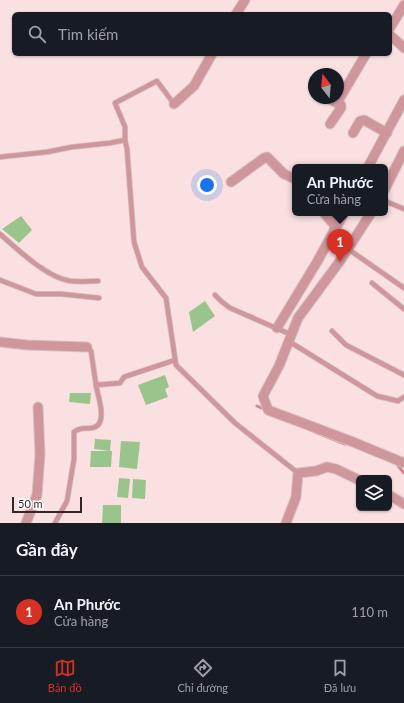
<!DOCTYPE html>
<html lang="vi">
<meta charset="utf-8">
<style>
body{margin:0;font-family:Lato,sans-serif;background:#20242c;color:#f1f3f6}
.controls{position:absolute;right:12px;bottom:12px;display:grid;overflow:hidden;border-radius:6px;box-shadow:0 1px 3px #0004}
.controls button{width:36px;height:36px;display:grid;place-items:center;padding:0;border:0;border-bottom:1px solid #363941;background:#171b24;color:#f1f3f6;font:20px sans-serif}
.compass{position:absolute;left:308px;top:68px;width:36px;height:36px;border-radius:50%;background:#171b24;box-shadow:0 1px 3px #0004;rotate:344deg}
.scale{position:absolute;left:12px;bottom:10px;width:70px;box-sizing:border-box;padding-left:4px;border:2px solid #312728;border-top:0;font-size:11px;line-height:14px;white-space:nowrap;color:#312728;-webkit-text-stroke:3px #fff;paint-order:stroke}
.you{position:absolute;left:207px;top:185px;width:14px;height:14px;margin:-10px;border:3px solid #fff;border-radius:50%;background:#1a73e8;box-shadow:0 0 0 6px #1a73e833}
.badge{display:grid;place-items:center;width:26px;height:26px;border-radius:50%;background:#d93025;color:#fff;font-size:13px;font-weight:700}
.pin{position:absolute;translate:-50% -33px;filter:drop-shadow(0 1px 2px #0008)}
.pin::after{content:'';position:absolute;top:21px;width:14px;height:12px;background:inherit;clip-path:polygon(0 0,100% 0,50% 100%)}
.popup{position:absolute;left:292px;top:164px;width:96px;height:52px;box-sizing:border-box;display:grid;place-content:center;border-radius:6px;background:#171b24;filter:drop-shadow(0 1px 3px #0005);font-size:13px;white-space:nowrap;color:#9ea1a6}
.popup b{font-size:15px;color:#f1f3f6}
.popup::after{content:'';position:absolute;left:50%;top:100%;margin-left:-8px;border:8px solid transparent;border-top-color:#171b24}
.list{margin:0;padding:0;list-style:none}
h2{display:flex;justify-content:space-between;align-items:center;height:52px;margin:0;padding:0 16px;font-size:17px}
h2 small{font-size:13px;font-weight:400;color:#9ea1a6}
.list li{display:grid;grid-template-columns:26px 1fr auto;gap:12px;align-items:center;box-sizing:border-box;height:72px;padding:0 16px;border-top:1px solid #363941}
.list b{display:block;font-size:15px;white-space:nowrap}
.list p{margin:0;font-size:13px;white-space:nowrap;color:#9ea1a6}
.list em{font-size:13px;font-style:normal;color:#9ea1a6}
.icon{flex:none;width:22px;height:22px;fill:none;stroke:currentColor;stroke-width:2;stroke-linecap:round;stroke-linejoin:round}
.map{position:relative;flex:none;width:404px;height:523px;overflow:hidden}
.search{position:absolute;background:#171b24;box-shadow:0 1px 3px #0004;left:12px;right:12px;top:12px;height:44px;display:flex;align-items:center;gap:10px;box-sizing:border-box;padding:0 14px;border-radius:6px;color:#9ea1a6;font-size:15px}
.sheet{height:124px;background:#171b24}
nav{display:flex;justify-content:space-around;align-items:center;box-sizing:border-box;height:56px;border-top:1px solid #363941;background:#171b24;font-size:11px;color:#9ea1a6}
nav a{display:grid;justify-items:center;gap:2px}
nav .on{color:#d93025}
.map>svg:first-child{display:block}
.lines{fill:none;stroke-linecap:round;stroke-linejoin:round}
.stream{stroke:#d0868e;stroke-width:3}
.building{fill:#99c48b}
.lane-casing{stroke:#d7bfc1;stroke-width:6}
.street-casing{stroke:#d7bfc1;stroke-width:11}
.lane{stroke:#cf979c;stroke-width:4.5}
.street{stroke:#cf979c;stroke-width:9}
</style>
<div class="map">
<svg width="404" height="523" viewBox="0 0 404 523">
<rect width="100%" height="100%" fill="#fbe0e2"/>
<g class="lines">
<!-- stream -->
<g class="stream">
<polyline points="257,406 266,410"/>
<polyline points="315,432 345,444"/>
<polyline points="395,462 404,473"/>
</g>
</g>
<!-- building -->
<g class="building">
<polygon points="21,216 32,230 19,243 2,229"/>
<polygon points="205,301 215,316 193,332 189,312"/>
<polygon points="165,375 169,387 165,389 168,397 146,405 138,385"/>
<polygon points="70,393 91,393 90,404 69,402"/>
<polygon points="95,439 111,440 110,451 94,449"/>
<polygon points="121,441 140,442 137,469 119,467"/>
<polygon points="91,451 112,451 111,467 90,467"/>
<polygon points="119,478 130,479 128,498 117,497"/>
<polygon points="133,479 146,480 145,499 132,498"/>
<polygon points="103,505 121,505 121,523 102,523"/>
</g>
<g class="lines">
<defs>
<g id="lane">
<polyline points="174,104 157,81 115,103 125,127 125,140 127,149 134,242 142,267 166,298 176,365 235,423 298,473"/>
<polyline points="0,157 47,152 72,147 110,143 125,140"/>
<polyline points="385,201 404,209"/>
<path d="M0,234C17,249 46,277 70,281C79,282 89,281 98,281"/>
<polyline points="348,249 404,288"/>
<polyline points="0,280 36,294 61,294 99,298"/>
<polyline points="372,283 404,309"/>
<polyline points="215,295 222,302 230,308 292,335"/>
<polyline points="332,331 346,345 404,375"/>
<polyline points="290,342 377,396 398,401 404,397"/>
<polyline points="87,347 91,351 96,385"/>
<path d="M55,523L67,501L74,459V432C80,427 86,429 92,428C109,425 98,397 96,385L120,383L124,377L175,360"/>
</g>
<g id="street">
<polyline points="236,14 245,0"/>
<polyline points="390,28 404,5"/>
<polyline points="390,35 404,48"/>
<polyline points="328,98 337,103 366,54"/>
<polyline points="174,104 194,86 212,54"/>
<polyline points="330,124 341,108 341,105 337,103"/>
<polyline points="353,133 360,121 364,120 387,133"/>
<polyline points="368,167 404,100"/>
<polyline points="231,182 264,158 267,157 284,174 295,179"/>
<polyline points="385,189 404,151"/>
<polyline points="324,213 336,227"/>
<polyline points="371,213 340,261 298,318 279,366 263,396 268,410 353,442 404,463"/>
<polyline points="334,230 352,242"/>
<polyline points="277,328 317,262 344,213"/>
<polyline points="0,342 27,345 87,347"/>
<polyline points="389,495 404,504"/>
<polyline points="26,523 37,495 40,454 38,407"/>
<polyline points="286,523 296,497 298,473 316,471 327,467 336,469 359,480"/>
</g>
</defs>
<!-- lane casing -->
<use href="#lane" class="lane-casing"/>
<!-- street casing -->
<use href="#street" class="street-casing"/>
<!-- lane -->
<use href="#lane" class="lane"/>
<!-- street -->
<use href="#street" class="street"/>
</g>
</svg>
<div class="controls">
<button><svg class="icon" aria-label="layers" viewBox="0 0 24 24"><path d="M12 4l9 5-9 5-9-5zM3 14l9 5 9-5"/></svg></button>
</div>
<svg class="compass" viewBox="-18 -18 36 36"><path d="M0-13l5 13h-10z" fill="#e53935"/><path d="M0 13l5-13h-10z" fill="#9ea1a6"/></svg>
<div class="scale">50 m</div>
<div class="you"></div>
<div class="pin badge" style="left:340px;top:262px">1</div>
<div class="popup"><b>An Phước</b>Cửa hàng</div>
<div class="search"><svg class="icon" aria-label="search" viewBox="0 0 24 24"><circle cx="10" cy="10" r="6"/><path d="M15 15l6 6"/></svg>Tìm kiếm</div>
</div>
<section class="sheet">
<h2>Gần đây<small></small></h2>
<ul class="list">
<li><span class="badge">1</span><div><b>An Phước</b><p>Cửa hàng</p></div><em>110 m</em></li>
</ul>
</section>
<nav>
<a class="on"><svg class="icon" aria-label="map" viewBox="0 0 24 24"><path d="M3 6l6-2 6 2 6-2v14l-6 2-6-2-6 2zM9 4v14M15 6v14"/></svg>Bản đồ</a>
<a><svg class="icon" aria-label="directions" viewBox="0 0 24 24"><path d="M12 3l9 9-9 9-9-9zM9 14v-3h6M13 9l2 2-2 2"/></svg>Chỉ đường</a>
<a><svg class="icon" aria-label="saved" viewBox="0 0 24 24"><path d="M7 4h10v16l-5-4-5 4z"/></svg>Đã lưu</a>
</nav>
